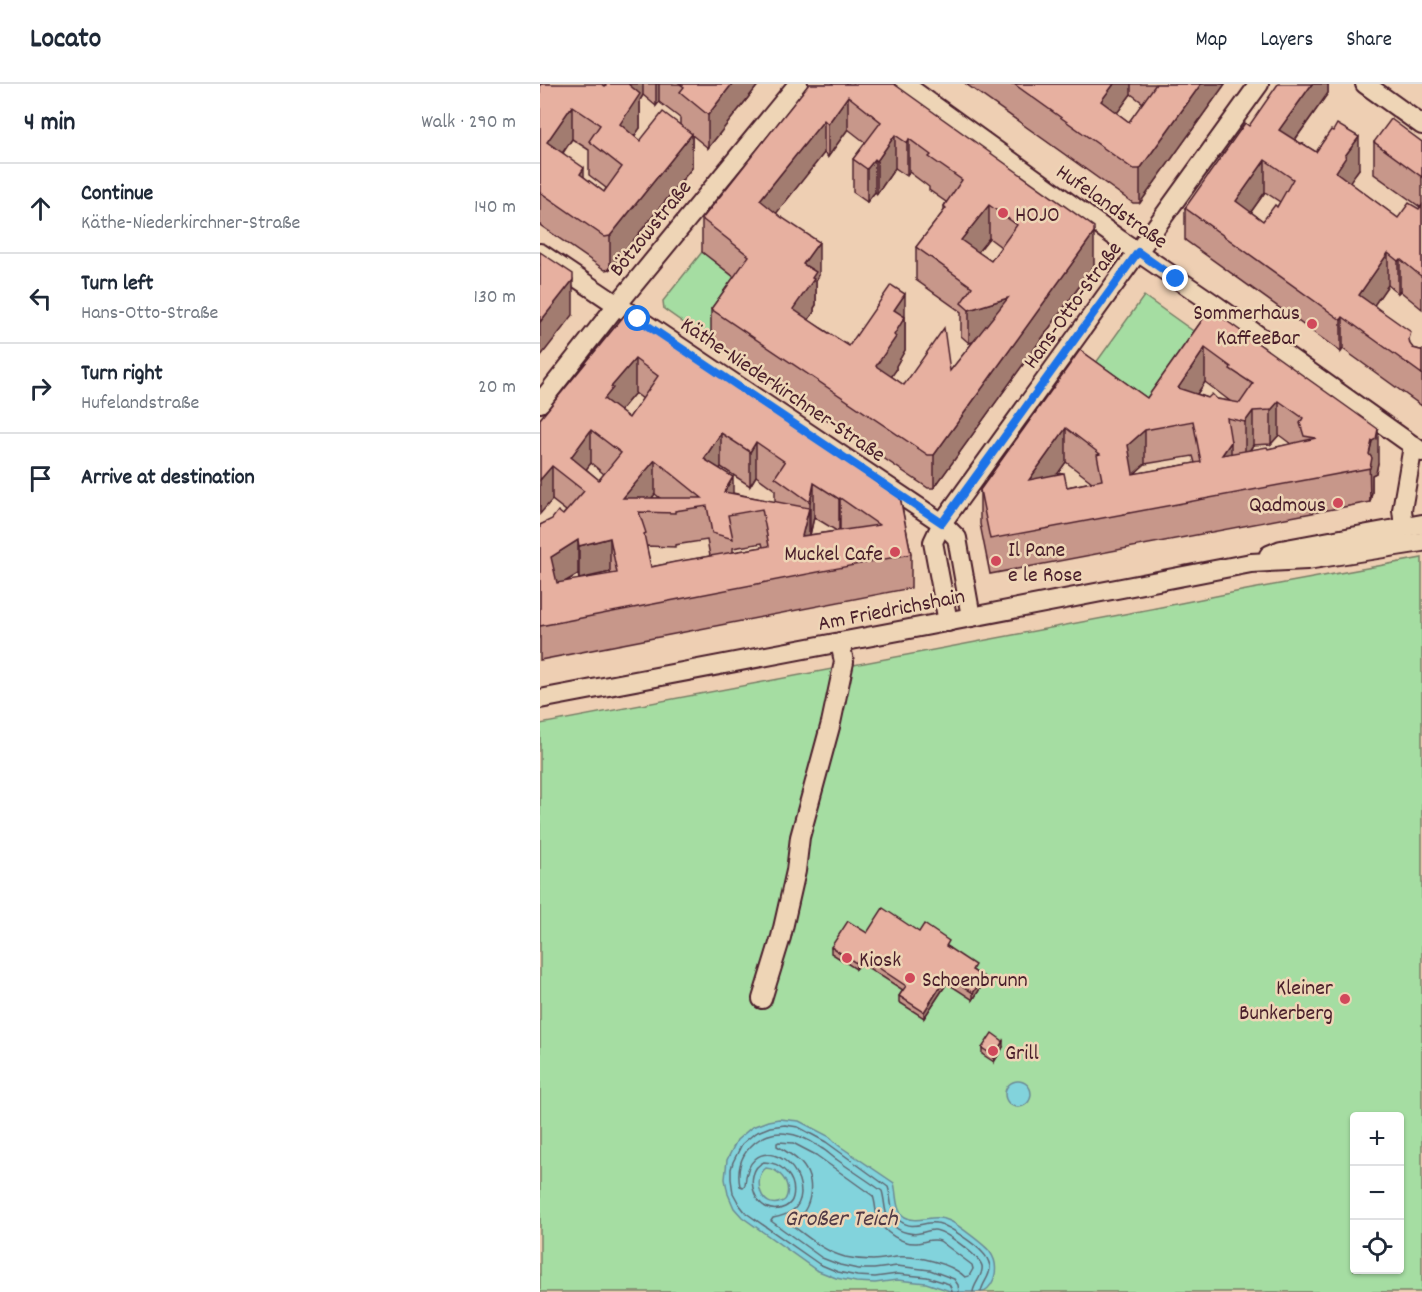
<!DOCTYPE html>
<meta charset="utf-8">
<style>
body{margin:0;font-family:Dekko,sans-serif;background:#f6f6f7;color:#1f2937}
.controls{position:absolute;right:18px;bottom:18px;display:grid;overflow:hidden;border-radius:6px;box-shadow:0 2px 4px #0004}
.controls button{width:54px;height:54px;display:grid;place-items:center;padding:0;border:0;border-bottom:2px solid #e0e1e3;background:#fff;color:#1f2937;font:30px sans-serif}
.stop{position:absolute;width:18px;height:18px;margin:-14px;border:4px solid #1a73e8;border-radius:50%;background:#fff}
.stop.end{background:#1a73e8;border-color:#fff;box-shadow:0 2px 6px #0008}
.list{margin:0;padding:0;list-style:none}
h2{display:flex;justify-content:space-between;align-items:center;height:78px;margin:0;padding:0 24px;font-size:26px}
h2 small{font-size:20px;font-weight:400;color:#747a83}
.list li{display:grid;grid-template-columns:39px 1fr auto;gap:18px;align-items:center;box-sizing:border-box;height:90px;padding:0 24px;border-top:2px solid #e0e1e3}
.list b{display:block;font-size:22px;white-space:nowrap}
.list p{margin:0;font-size:20px;white-space:nowrap;color:#747a83}
.list em{font-size:20px;font-style:normal;color:#747a83}
.icon{flex:none;width:33px;height:33px;fill:none;stroke:currentColor;stroke-width:2;stroke-linecap:round;stroke-linejoin:round}
.map{position:relative;flex:none;width:882px;height:1208px;overflow:hidden}
header{display:flex;align-items:center;gap:36px;box-sizing:border-box;height:84px;padding:0 30px;background:#fff;border-bottom:2px solid #e0e1e3}
header strong{font-size:28px}
nav{display:flex;gap:33px;margin-inline-start:auto;font-size:21px}
main{display:flex}
aside{flex:1;background:#fff}
.map>svg:first-child{display:block}
.green{fill:#a5dda2;stroke:#787e66;stroke-width:1.5;fill-rule:evenodd}
.water{fill:#82d3dc;stroke:#6c8b95;stroke-width:1.5;fill-rule:evenodd}
.lines{fill:none;stroke-linecap:round;stroke-linejoin:round}
.shore{stroke:#606772;stroke-width:1.5}
.minor-casing{stroke:#4a1f2b;stroke-width:22}
.minor{stroke:#eed5b6;stroke-width:18}
.wall{fill:#c7978a;stroke:#4a1f2b;stroke-width:1.5;fill-rule:evenodd}
.shaded-wall{fill:#a27b70;stroke:#4a1f2b;stroke-width:1.5}
.building{fill:#e7b0a0;stroke:#4a1f2b;stroke-width:1.5;fill-rule:evenodd}
.route{stroke:#1a73e8;stroke-width:8}
.poi-dot{fill:#d1495b;stroke:#eed5b6;stroke-width:2}
.labels{text-anchor:middle;stroke-width:5;stroke-linejoin:round;paint-order:stroke}
.street-label{font-size:22px;fill:#4a1f2b;stroke:#eed5b6}
.poi-label{font-size:22px;fill:#4a1f2b;stroke:#eed5b6;text-anchor:start}
.water-label{font-size:24px;font-style:italic;fill:#523a46;stroke:#eed5b6}
</style>
<header>
<strong>Locato</strong>
<nav><a>Map</a><a>Layers</a><a>Share</a></nav>
</header>
<main>
<aside>
<h2>4 min<small>Walk · 290 m</small></h2>
<ul class="list">
<li><svg class="icon" aria-label="ahead" viewBox="0 0 24 24"><path d="M12 20V5M6 11l6-6 6 6"/></svg><div><b>Continue</b><p>Käthe-Niederkirchner-Straße</p></div><em>140 m</em></li>
<li><svg class="icon" aria-label="left" viewBox="0 0 24 24"><path d="M17 20v-9H6M10 6l-5 5 5 5"/></svg><div><b>Turn left</b><p>Hans-Otto-Straße</p></div><em>130 m</em></li>
<li><svg class="icon" aria-label="right" viewBox="0 0 24 24"><path d="M7 20v-9h11M14 6l5 5-5 5"/></svg><div><b>Turn right</b><p>Hufelandstraße</p></div><em>20 m</em></li>
<li><svg class="icon" aria-label="arrive" viewBox="0 0 24 24"><path d="M6 21V4h12l-3 4 3 4H6"/></svg><div><b>Arrive at destination</b></div></li>
</ul>
</aside>
<div class="map">
<svg width="882" height="1208" viewBox="0 0 882 1208">
<rect width="100%" height="100%" fill="#eecfb3"/>
<filter id="ink" filterUnits="userSpaceOnUse"><feTurbulence type="fractalNoise" baseFrequency=".0167" numOctaves="2"/><feDisplacementMap in="SourceGraphic" scale="12" xChannelSelector="R" yChannelSelector="G"/><feConvolveMatrix kernelMatrix="1 2 1 2 8 2 1 2 1" color-interpolation-filters="sRGB"/></filter>
<g filter="url(#ink)">
<!-- green -->
<g class="green">
<polygon points="162,168 209,205 171,258 124,225 123,217"/>
<polygon points="604,212 670,259 607,348 540,301"/>
<path d="M882,474V1208H0V640L611,525L701,507ZM814,1032H860V1186H814Z"/>
</g>
<!-- water -->
<g class="water">
<circle cx="478" cy="1010" r="13"/>
<path d="M239,1035L259,1037L290,1053L298,1061L354,1099C357,1110 355,1127 365,1133C379,1141 393,1128 410,1137C417,1140 446,1162 450,1168C459,1180 457,1200 443,1208H413L386,1199L357,1196L335,1199L316,1198L296,1194L276,1186L202,1133L194,1124L188,1110L185,1095L187,1076L197,1056L212,1043L228,1037ZM226,1084C239,1085 250,1098 247,1111C246,1115 245,1117 241,1118C221,1127 212,1094 226,1084Z"/>
</g>
<g class="lines">
<!-- shore -->
<g class="shore">
<path d="M239,1058L253,1059L276,1071L333,1112C336,1120 335,1128 338,1135C344,1149 362,1160 377,1159C385,1158 392,1154 400,1157L432,1181L433,1185L429,1192L425,1193C410,1178 377,1172 356,1173C348,1174 340,1176 333,1176C323,1176 314,1175 305,1173C285,1168 269,1154 253,1142V1138C272,1126 277,1097 261,1079C254,1072 246,1067 237,1062V1059Z"/>
<path d="M224,1078C242,1078 257,1095 253,1113C252,1118 249,1121 245,1123C216,1137 200,1088 224,1078Z"/>
<path d="M412,1208L411,1204L409,1200L387,1193L357,1190L335,1193L317,1192L298,1188L279,1180L206,1129L199,1120L193,1109L191,1095V1085L193,1078L202,1060L215,1049L230,1043L245,1041L258,1043L286,1058L348,1103C352,1114 349,1129 360,1137C374,1147 383,1137 396,1139C407,1140 436,1161 443,1169C446,1172 449,1178 450,1182C451,1192 442,1199 441,1208"/>
<path d="M419,1208L418,1201L414,1195L390,1186L357,1182L334,1185H318L300,1181L282,1174L231,1137L233,1134C248,1131 260,1126 261,1109C261,1071 208,1049 205,1101L203,1103L200,1102C197,1088 200,1073 210,1063C231,1041 259,1048 281,1064C287,1067 291,1072 296,1075C311,1086 327,1096 342,1107C346,1120 343,1132 354,1142C360,1148 372,1151 380,1149C384,1148 390,1146 394,1146C404,1146 440,1173 442,1182C444,1191 434,1199 433,1208"/>
</g>
<defs>
<g id="minor">
<polyline points="364,0 580,156 674,220 882,368"/>
<polyline points="825,0 882,41"/>
<polyline points="0,169 402,439 417,454 431,533"/>
<polyline points="0,319 77,221 258,0"/>
<polyline points="864,443 862,426 873,362"/>
<polyline points="729,471 741,466 882,440"/>
<polyline points="408,538 393,458 402,439 719,0"/>
<polyline points="0,615 385,542 711,479 767,476 882,458"/>
<polyline points="222,915 241,853 256,787 260,753 291,639 304,578 300,558"/>
</g>
</defs>
<!-- minor casing -->
<use href="#minor" class="minor-casing"/>
<!-- minor -->
<use href="#minor" class="minor"/>
</g>
<!-- wall -->
<g class="wall">
<path d="M0,0L65,2L67,0H219L168,64L152,51V84L70,185L65,186L0,141ZM103,11L116,22L119,18L140,34V41L100,57L94,52L100,44V16ZM32,55L49,66V91L66,104L64,108L44,93L23,69Z"/>
<path d="M269,0H354L554,182L394,404H388L171,258V225L194,193L162,168V135ZM308,45L326,59L313,75V108L327,118L335,108L337,110L355,84L367,92L369,88L389,103V106L406,118L404,122V127L376,163V196L421,228V252L429,259L433,258L410,287L364,301L351,292L356,286V282L365,266V233L309,262L268,236L274,228V224L276,221V196L279,191L236,129L284,69L288,73ZM449,154L461,163L451,177L438,168Z"/>
<path d="M426,0H685L600,119H593ZM591,10L603,19L589,38L577,29Z"/>
<path d="M788,0V9L755,56L776,68L819,85L809,98L858,134L879,125L880,123L834,90V58H882V225L860,207L858,209L848,201L834,221L873,264L880,266H882V322L803,265L801,268L645,156V124L709,42ZM725,108L740,118L737,123L723,137L711,128Z"/>
<path d="M670,225L838,379L836,389L832,391V408L830,418L450,490L440,440V406L540,266L607,314ZM665,298L690,317L677,315L668,314L657,310ZM739,351L751,360L728,365L710,366L713,361L731,360ZM653,372L655,379L594,390L605,380ZM526,378L552,398L527,403L517,390Z"/>
<path d="M87,228L360,413L371,470V504L0,576V441L23,431L26,427L12,416L0,335ZM95,309L103,315L89,334L80,327ZM51,379L64,390L59,396L46,385ZM181,383L210,402L216,392L235,406V418L193,409L179,385ZM115,410L120,414H112ZM274,433L297,447L270,451ZM167,456L170,472L111,483L106,462L135,463V461ZM222,459L223,463L193,468V464ZM70,488L71,491L25,498L38,490L39,495Z"/>
<polygon points="379,848 409,863 409,864 435,888 443,900 433,916 407,899 384,934 359,918 359,912 363,906 321,879 316,885 291,869 291,863 327,849"/>
<polygon points="463,963 454,978 442,970 442,964"/>
</g>
<!-- shaded-wall -->
<g class="shaded-wall">
<polygon points="88,0 103,0 103,11 100,16 100,44 80,73 80,40"/>
<polygon points="116,0 119,0 119,18 116,22"/>
<polygon points="192,0 219,0 168,64 168,31"/>
<polygon points="574,0 591,0 591,10 561,51 561,17"/>
<polygon points="661,0 685,0 600,119 600,85"/>
<polygon points="772,0 788,0 788,9 739,78 739,46"/>
<polygon points="308,12 308,45 288,73 288,40"/>
<polygon points="32,22 32,55 7,91 7,58"/>
<polygon points="284,36 284,69 220,150 220,116"/>
<polygon points="152,50 152,84 70,185 70,152"/>
<polygon points="355,51 355,84 337,110 337,77"/>
<polygon points="819,53 819,85 806,103 796,88 805,72"/>
<polygon points="369,55 369,88 367,92 367,59"/>
<polygon points="335,75 335,108 327,118 327,85"/>
<polygon points="725,76 725,108 696,149 696,117"/>
<polygon points="44,84 44,117 40,90"/>
<polygon points="449,121 449,154 421,189 421,156"/>
<polygon points="554,149 554,182 394,404 394,371"/>
<polygon points="279,158 279,191 276,196 276,221 274,224 274,228 253,258 253,225 263,180"/>
<polygon points="848,169 848,201 819,243 819,211"/>
<polygon points="860,175 860,207 858,209 858,177"/>
<polygon points="33,196 33,231 0,273 0,238"/>
<polygon points="365,210 365,266 356,282 356,286 336,315 336,282 354,226"/>
<polygon points="468,214 468,247 429,259 429,226"/>
<polygon points="803,233 803,265 801,268 801,236"/>
<polygon points="665,264 665,298 638,338 638,304"/>
<polygon points="95,275 95,309 73,335 64,315 71,303"/>
<polygon points="739,317 739,351 731,360 731,326"/>
<polygon points="713,327 713,361 705,373 705,338"/>
<polygon points="526,344 526,378 489,430 489,396"/>
<polygon points="838,345 838,379 836,389 832,391 832,408 830,418 829,370 832,357"/>
<polygon points="51,346 51,379 35,400 31,373"/>
<polygon points="605,346 605,380 588,395 588,361"/>
<polygon points="181,349 181,383 164,409 164,375"/>
<polygon points="216,358 216,392 210,402 210,368"/>
<polygon points="691,358 691,392 682,371"/>
<polygon points="115,376 115,410 83,448 83,414"/>
<polygon points="12,382 12,416 0,430 0,396"/>
<polygon points="193,393 193,427 184,408"/>
<polygon points="274,399 274,433 270,451 270,418"/>
<polygon points="300,414 300,448 299,449 299,415"/>
<polygon points="269,424 269,458 262,452"/>
<polygon points="70,454 70,488 39,495 39,462"/>
<polygon points="38,456 38,490 11,506 11,473"/>
<polygon points="321,872 321,879 316,885 316,879"/>
<polygon points="407,892 407,899 384,934 384,928"/>
<polygon points="443,893 443,900 433,916 433,909"/>
<polygon points="463,957 463,963 454,978 454,972"/>
</g>
<!-- building -->
<g class="building">
<path d="M0,0H62L65,2L67,0H88L100,10L80,40L100,57L123,28L152,50L70,152L65,153L0,108ZM32,22L60,41L49,57L82,83L64,108L40,90L44,84L7,58Z"/>
<polygon points="140,0 192,0 168,31 140,8 144,3"/>
<path d="M269,0H354L554,143V149L394,371H388L171,225L209,172L162,135ZM308,12L341,38L313,75L327,85L335,75L337,77L355,51L367,59L369,55L391,71L389,73L422,96L404,122L406,124L376,163L432,203L421,219L429,226L468,214L410,287L404,244L364,301L336,282L356,253L354,251L365,233L354,226L365,210L351,201L309,262L281,244L253,225L274,195L272,194L276,188L263,180L279,158L241,133L220,116L284,36L288,40ZM449,121L477,141L451,177L421,156Z"/>
<polygon points="474,0 574,0 561,17 589,38 616,0 661,0 600,85 593,85"/>
<path d="M738,0H772L739,46L761,60L762,59L776,68L791,46L793,47L797,40L819,53L805,72L806,73L796,88L858,134L869,119L879,125L882,121V193L860,175L858,177L848,169L819,211L871,248L869,255L870,260L873,264L880,266H882V290L803,233L801,236L645,124L705,39L709,42ZM725,76L753,95L737,123L735,121L723,137L696,117Z"/>
<polygon points="851,35 882,58 882,93 834,58"/>
<polygon points="0,168 33,190 33,196 0,238"/>
<path d="M670,225L838,345L836,355L832,357L829,370L832,374L830,384L450,455L440,406L540,266L607,314ZM665,264L691,283L690,285L713,300L700,319L677,315L672,310L668,314L638,304ZM739,317L763,334L760,339L764,352L776,354L728,365L727,363L682,371L691,358L687,334L705,338L713,327L731,326ZM653,337L661,378L593,390L588,361L605,346ZM526,344L560,370L557,371L562,396L527,403L524,389L489,396Z"/>
<path d="M87,228L360,413L371,470L0,542V441L12,435L18,427L23,431L44,407L12,382L0,396V335ZM95,275L118,292L89,334L64,315L73,304L71,303ZM51,346L81,369L59,396L31,373ZM181,349L210,368L216,358L245,378L235,393L270,418L274,399L299,415L300,414L339,441L262,452L269,424L184,408L193,393L164,375ZM115,376L162,414H83ZM167,422L172,449L193,455L188,431L222,425L229,462L135,478L111,483L104,450L106,449L99,428L135,429V427ZM70,454L77,489L17,499L11,473L38,456L39,462Z"/>
<polygon points="343,824 379,848 384,840 409,857 406,862 435,881 432,886 443,893 433,909 407,892 384,928 359,912 366,902 321,872 316,879 291,863 308,837 327,849"/>
<polygon points="452,949 463,957 454,972 442,964"/>
</g>
</g>
<g class="lines" filter="url(#ink)">
<!-- route -->
<polyline class="route" points="98,235 402,439 598,168 636,195"/>
</g>
<!-- markers -->
<g class="poi-dot">
<circle cx="463" cy="129" r="6"/>
<circle cx="772" cy="240" r="6"/>
<circle cx="798" cy="419" r="6"/>
<circle cx="355" cy="468" r="6"/>
<circle cx="456" cy="477" r="6"/>
<circle cx="307" cy="874" r="6"/>
<circle cx="370" cy="894" r="6"/>
<circle cx="805" cy="915" r="6"/>
<circle cx="453" cy="967" r="6"/>
</g>
<g class="labels">
<!-- street labels -->
<g class="street-label">
<text transform="translate(573 121) rotate(35)" y="8">Hufelandstraße</text>
<text transform="translate(109 143) rotate(-51)" y="8">Bötzowstraße</text>
<text transform="translate(531 220) rotate(-54)" y="8">Hans-Otto-Straße</text>
<text transform="translate(244 304) rotate(34)" y="8">Käthe-Niederkirchner-Straße</text>
<text transform="translate(351 524) rotate(-11)" y="8">Am Friedrichshain</text>
</g>
<!-- poi labels -->
<g class="poi-label">
<text x="475" y="137">HOJO</text>
<text x="760" y="235" text-anchor="end">Sommerhaus<tspan x="760" dy="25">KaffeeBar</tspan></text>
<text x="786" y="427" text-anchor="end">Qadmous</text>
<text x="468" y="472">Il Pane<tspan x="468" dy="25">e le Rose</tspan></text>
<text x="343" y="476" text-anchor="end">Muckel Cafe</text>
<text x="319" y="882">Kiosk</text>
<text x="382" y="902">Schoenbrunn</text>
<text x="793" y="910" text-anchor="end">Kleiner<tspan x="793" dy="25">Bunkerberg</tspan></text>
<text x="465" y="975">Grill</text>
</g>
<!-- water labels -->
<g class="water-label">
<text x="301" y="1141">Großer Teich</text>
</g>
</g>
</svg>
<div class="controls">
<button>+</button>
<button>−</button>
<button><svg class="icon" aria-label="locate" viewBox="0 0 24 24"><circle cx="12" cy="12" r="6"/><path d="M12 2v4M12 18v4M2 12h4M18 12h4"/></svg></button>
</div>
<div class="stop" style="left:98px;top:235px"></div>
<div class="stop end" style="left:636px;top:195px"></div>
</div>
</main>
